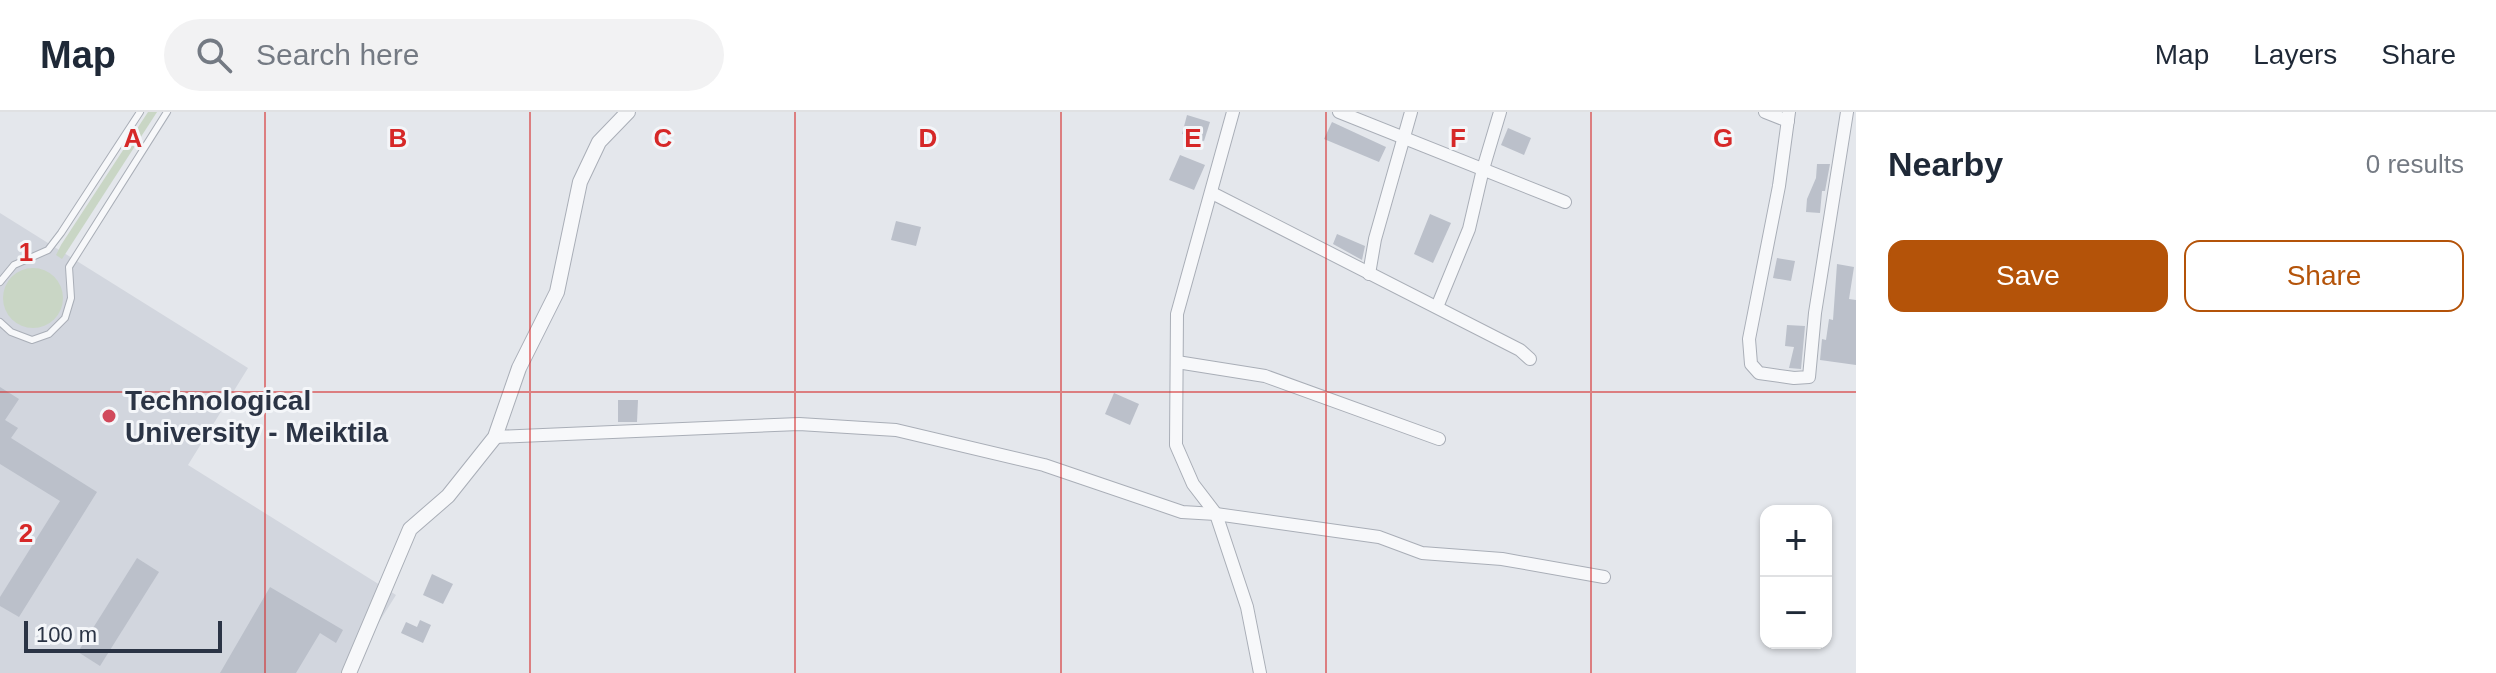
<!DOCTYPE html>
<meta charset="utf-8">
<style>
body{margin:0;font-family:Helvetica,sans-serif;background:#f2f2f3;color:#1f2937}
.controls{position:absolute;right:24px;bottom:24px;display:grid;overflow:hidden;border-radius:16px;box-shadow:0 2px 6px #0004}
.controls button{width:72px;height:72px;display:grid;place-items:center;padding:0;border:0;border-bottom:2px solid #e0e1e3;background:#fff;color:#1f2937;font:40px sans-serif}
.scale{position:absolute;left:24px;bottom:20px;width:198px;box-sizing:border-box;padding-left:8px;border:4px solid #2b3445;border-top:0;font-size:22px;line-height:28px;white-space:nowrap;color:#2b3445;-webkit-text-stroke:6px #f4f6f9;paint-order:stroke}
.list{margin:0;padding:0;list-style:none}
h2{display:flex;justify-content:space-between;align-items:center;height:104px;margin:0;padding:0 32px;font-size:34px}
h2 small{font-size:26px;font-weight:400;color:#747a83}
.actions{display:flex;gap:16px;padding:24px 32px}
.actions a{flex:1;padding:18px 0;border:2px solid #b45309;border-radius:16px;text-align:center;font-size:28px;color:#b45309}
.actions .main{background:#b45309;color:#fff}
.icon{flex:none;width:44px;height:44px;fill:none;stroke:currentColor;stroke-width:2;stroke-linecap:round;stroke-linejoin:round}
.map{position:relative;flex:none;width:1856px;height:561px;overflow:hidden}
header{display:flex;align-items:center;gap:48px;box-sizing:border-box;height:112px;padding:0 40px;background:#fff;border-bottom:2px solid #e0e1e3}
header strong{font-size:38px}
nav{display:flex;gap:44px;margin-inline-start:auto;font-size:28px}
.search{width:560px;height:72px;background:#f2f2f3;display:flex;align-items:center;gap:20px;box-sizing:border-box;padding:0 28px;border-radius:44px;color:#747a83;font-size:30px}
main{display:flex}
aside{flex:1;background:#fff}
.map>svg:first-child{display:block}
.built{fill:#d2d6de}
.green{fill:#c9d6c5}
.building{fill:#bbc0ca}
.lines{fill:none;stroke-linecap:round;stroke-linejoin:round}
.service-casing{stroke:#a9aeb7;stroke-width:8}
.minor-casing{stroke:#a9aeb7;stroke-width:14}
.tertiary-casing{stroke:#a9aeb7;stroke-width:16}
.service{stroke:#f7f8fa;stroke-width:6}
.minor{stroke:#f7f8fa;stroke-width:12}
.tertiary{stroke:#f7f8fa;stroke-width:14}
.grid{fill:none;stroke:#d62828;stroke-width:2;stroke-opacity:0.55}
.poi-dot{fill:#d1495b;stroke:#f4f6f9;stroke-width:3}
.labels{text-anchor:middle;stroke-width:6;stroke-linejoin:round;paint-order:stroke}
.poi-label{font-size:28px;font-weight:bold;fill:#2b3445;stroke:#f4f6f9;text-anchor:start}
.grid-label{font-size:26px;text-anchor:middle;font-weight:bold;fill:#d62828;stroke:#f4f6f9;stroke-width:6;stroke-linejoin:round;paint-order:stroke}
</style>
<header>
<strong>Map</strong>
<div class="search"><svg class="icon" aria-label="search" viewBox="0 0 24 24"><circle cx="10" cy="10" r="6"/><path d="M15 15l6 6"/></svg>Search here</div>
<nav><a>Map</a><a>Layers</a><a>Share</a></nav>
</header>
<main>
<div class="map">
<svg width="1856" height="561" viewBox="0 0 1856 561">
<rect width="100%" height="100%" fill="#e4e7ec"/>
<!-- built -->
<polygon class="built" points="0,101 248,256 188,353 396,483 347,561 0,561"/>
<!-- green -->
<g class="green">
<polygon points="148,0 157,0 62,147 56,143 61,133"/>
<circle cx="33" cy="186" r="30"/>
</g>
<!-- building -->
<g class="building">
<polygon points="1187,3 1210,10 1204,29 1182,22"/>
<polygon points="1332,10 1386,35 1379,50 1324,27"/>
<polygon points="1508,16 1531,26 1524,43 1501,33"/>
<polygon points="1180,43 1205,53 1194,78 1169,68"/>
<polygon points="1817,52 1830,52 1825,79 1822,79 1820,101 1806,100 1807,87 1816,66"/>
<polygon points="1430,102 1451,111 1433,151 1414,142"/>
<polygon points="896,109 921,115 916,134 891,128"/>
<polygon points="1337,122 1365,134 1362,148 1333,132"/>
<polygon points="1777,146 1795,149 1791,169 1773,166"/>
<polygon points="1837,152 1854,155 1849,187 1856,188 1856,253 1820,248 1822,227 1826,228 1829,207 1833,208"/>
<polygon points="1787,213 1805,214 1801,257 1789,256 1794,235 1785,234"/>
<polygon points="0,275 19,287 5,308 18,316 11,326 97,380 19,505 0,494 0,485 60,389 0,352"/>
<polygon points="1114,281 1139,292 1130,313 1105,302"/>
<polygon points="618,288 638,288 637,310 618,310"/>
<polygon points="137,446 159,460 100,554 78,540"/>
<polygon points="432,462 453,472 443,492 423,483"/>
<polygon points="270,475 343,518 336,531 320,521 296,561 220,561"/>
<polygon points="420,508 431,513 423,531 401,521 406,510 417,515"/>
</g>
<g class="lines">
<defs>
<g id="service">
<polyline points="0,170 14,153 48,138 61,121 140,0"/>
<polyline points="0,210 11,220 32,228 49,222 65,206 71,186 69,155 167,0"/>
</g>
<g id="minor">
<polyline points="1233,0 1177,202 1176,333 1193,372 1216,402 1247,495 1260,561"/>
<polyline points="1339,0 1565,90"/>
<polyline points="1765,0 1788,9"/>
<polyline points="1789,0 1779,74 1749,227 1751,252 1759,261 1794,266 1809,265 1815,201 1847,0"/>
<polyline points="1212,81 1520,238 1530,247"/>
<polyline points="1369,162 1375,127 1411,0"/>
<polyline points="1437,195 1469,117 1483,57 1500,0"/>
<polyline points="1177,250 1265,264 1439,327"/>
<polyline points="495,325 799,312 896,318 1044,353 1182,400 1216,402 1379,425 1422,441 1502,447 1604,465"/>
</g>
<polyline id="tertiary" points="349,561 410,417 448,384 495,325 519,256 557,180 580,70 599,30 628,0"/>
</defs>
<!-- service casing -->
<use href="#service" class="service-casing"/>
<!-- minor casing -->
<use href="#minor" class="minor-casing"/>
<!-- tertiary casing -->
<use href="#tertiary" class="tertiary-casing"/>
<!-- service -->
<use href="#service" class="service"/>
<!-- minor -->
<use href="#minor" class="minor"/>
<!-- tertiary -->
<use href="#tertiary" class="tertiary"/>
</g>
<!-- grid -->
<path class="grid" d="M265,0V561M530,0V561M795,0V561M1061,0V561M1326,0V561M1591,0V561M0,280H1856"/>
<!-- markers -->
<circle class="poi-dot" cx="109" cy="304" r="8"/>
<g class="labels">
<!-- poi labels -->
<g class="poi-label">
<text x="125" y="298">Technological<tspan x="125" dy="32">University - Meiktila</tspan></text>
</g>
</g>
<g class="grid-label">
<text x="133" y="35">A</text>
<text x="398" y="35">B</text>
<text x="663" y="35">C</text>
<text x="928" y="35">D</text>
<text x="1193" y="35">E</text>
<text x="1458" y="35">F</text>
<text x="1723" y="35">G</text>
<text x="26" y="149">1</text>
<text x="26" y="430">2</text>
</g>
</svg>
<div class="controls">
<button>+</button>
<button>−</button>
</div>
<div class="scale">100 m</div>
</div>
<aside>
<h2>Nearby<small>0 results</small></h2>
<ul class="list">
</ul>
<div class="actions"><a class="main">Save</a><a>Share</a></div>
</aside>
</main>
